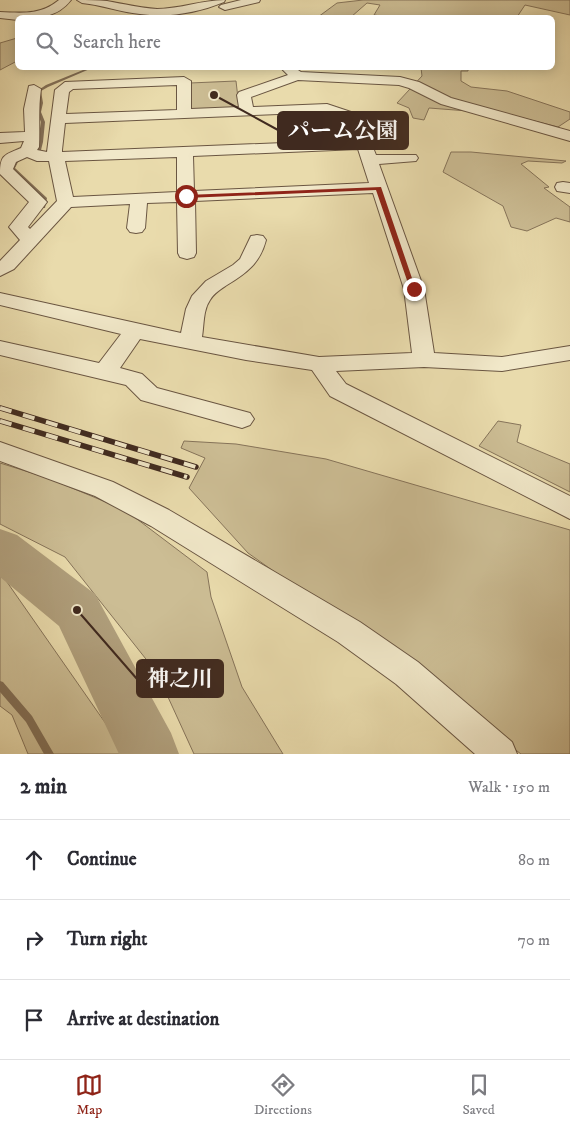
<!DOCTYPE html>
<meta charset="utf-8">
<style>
body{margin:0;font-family:"IM FELL DW Pica","Noto Serif JP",serif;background:#f2f2f3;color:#2b2b33}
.stop{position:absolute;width:15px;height:15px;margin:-11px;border:4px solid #8f2418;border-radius:50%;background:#fff}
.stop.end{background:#8f2418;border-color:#fff;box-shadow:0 1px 5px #0008}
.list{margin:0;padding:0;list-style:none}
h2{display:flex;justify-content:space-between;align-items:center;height:65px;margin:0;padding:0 20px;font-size:21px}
h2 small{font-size:16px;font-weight:400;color:#7c7c81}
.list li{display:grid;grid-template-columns:32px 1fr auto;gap:15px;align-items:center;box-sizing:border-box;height:80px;padding:0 20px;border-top:1px solid #e1e1e2}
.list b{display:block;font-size:19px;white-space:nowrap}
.list em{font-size:16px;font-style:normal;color:#7c7c81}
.icon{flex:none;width:28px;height:28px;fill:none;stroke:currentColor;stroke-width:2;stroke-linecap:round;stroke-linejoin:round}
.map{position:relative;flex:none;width:570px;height:754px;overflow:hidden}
.search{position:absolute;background:#fff;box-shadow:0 2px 12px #0003;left:15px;right:15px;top:15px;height:55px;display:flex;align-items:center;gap:12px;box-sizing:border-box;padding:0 18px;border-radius:8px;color:#7c7c81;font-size:19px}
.sheet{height:305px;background:#fff}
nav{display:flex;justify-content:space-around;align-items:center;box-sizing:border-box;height:70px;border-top:1px solid #e1e1e2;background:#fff;font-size:14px;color:#7c7c81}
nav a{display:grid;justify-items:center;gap:2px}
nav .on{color:#8f2418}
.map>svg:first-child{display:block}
.green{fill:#ccbd94;stroke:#86745a}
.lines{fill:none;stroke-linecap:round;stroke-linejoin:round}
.stream{fill:#837057;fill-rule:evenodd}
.river{fill:#b09f7c;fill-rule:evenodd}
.minor-casing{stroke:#6a5642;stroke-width:2}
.minor{fill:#f1e8c9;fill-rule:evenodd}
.rail-casing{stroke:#402a1f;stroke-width:5.5}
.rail{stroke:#f1e8c9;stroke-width:4;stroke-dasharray:12;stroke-linecap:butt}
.route{fill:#8f2418}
.leader{fill:none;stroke:#402a1f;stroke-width:2}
.callout-dot{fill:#402a1f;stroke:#f1e8c9;stroke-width:2}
.callout{fill:#402a1f;stroke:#402a1f;stroke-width:2}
.callout-label{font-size:22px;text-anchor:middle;font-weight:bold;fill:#fff}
</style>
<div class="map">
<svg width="570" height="754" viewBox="0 0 570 754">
<rect width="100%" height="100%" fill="#e9dbac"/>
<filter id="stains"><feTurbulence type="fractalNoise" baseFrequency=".004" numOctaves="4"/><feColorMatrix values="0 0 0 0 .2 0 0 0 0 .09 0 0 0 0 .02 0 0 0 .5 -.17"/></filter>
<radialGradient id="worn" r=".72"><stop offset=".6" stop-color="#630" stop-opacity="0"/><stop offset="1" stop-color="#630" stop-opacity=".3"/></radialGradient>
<!-- green -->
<g class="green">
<polygon points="363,0 570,0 570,15 525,5 517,17 388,17 374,15 380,5 367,3 351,17 318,17 337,3"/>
<polygon points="17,38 17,61 0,70 0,43"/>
<polygon points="421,68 468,68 468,71 461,71 461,81 471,87 507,91 570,112 570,119 558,127 507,114 429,108 424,120 413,118 409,108 397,103 422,76"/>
<polygon points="236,81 239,107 196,110 191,109 190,83"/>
<polygon points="451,152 471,152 566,161 562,163 528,161 521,164 549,187 544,188 570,207 570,222 556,218 527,231 511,227 503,206 443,172"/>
<polygon points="498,421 521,425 517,442 570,464 570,492 479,446"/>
<polygon points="184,441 236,444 326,459 570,530 570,754 521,754 379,646 248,553 189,488 205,458 181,448"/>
<polygon points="0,463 48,478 125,510 207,572 211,597 242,687 283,754 194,754 157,673 65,557 0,524"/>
<polygon points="0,572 127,754 28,754 12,715 0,706"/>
</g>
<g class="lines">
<!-- stream -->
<g class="stream">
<polygon points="88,68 92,68 48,87 41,91 43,103 41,112 45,122 43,142 41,150 33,155 29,155 29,153 37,148 41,122 37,112 39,103 37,91 46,85"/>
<polygon points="14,161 18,162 15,168 47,198 45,208 41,208 41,207 43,198 11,168"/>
<polygon points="0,681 3,682 32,716 54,754 44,754 26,722 0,692"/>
</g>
<!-- river -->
<polygon class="river" points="0,529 17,535 95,594 171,733 179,754 119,754 59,626 0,577"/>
<defs>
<g id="minor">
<path d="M59,0H71C57,18 39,18 18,18V20L0,18V12C23,13 41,15 59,0Z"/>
<path d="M77,0C87,0 98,0 107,1C124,4 140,8 157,9C180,9 202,0 225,0L224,2C197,13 168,18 140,14C120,12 102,5 82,3Z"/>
<polygon points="241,0 260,0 259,2 225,10 219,7 221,5"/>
<path d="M281,68H295L301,72L400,77L419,82L451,98L570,131V141L441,104L409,88L399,85L298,80L251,97L253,107L327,104L360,115L376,155H416L418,158L416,161L379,164L424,289L434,353L502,357L570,346V360L502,371L424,367L336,371L346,384L570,496V519L330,396L312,370L246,360L140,339L120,368L142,374L157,388L250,413L254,419L250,425L242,428L141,400L126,385L0,355V341L99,363L121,334L0,305V293L181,333L186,309L192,296L206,281L233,265L240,259L251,236L257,235L263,236L266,240C260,263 247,273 227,285C221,289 214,293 210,300C203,310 204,325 202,337L319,357L412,353L404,289L373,193L195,201L196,253L194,257L187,259L180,257L178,253L177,202L147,203L145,228L142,232L136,233L130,232L127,228L130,204L71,207L14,269L0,276V261L20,240L9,227L29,202L0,174C0,154 5,155 21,148L24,141L0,143V133L25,132L24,109L29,86L34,85L41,89C38,109 40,127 39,147L37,150L47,152L55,90L65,82L184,77L191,81V109L239,107L237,95L239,92L288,75ZM177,85V110L66,114L69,92L73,89ZM326,112L349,121L355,140L62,152V150L65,123ZM358,149L369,183L194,191L193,156ZM27,157L37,161H49L57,201L30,229L28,227L47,202L13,169L16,162ZM177,157V192L73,197L65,161Z"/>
<polygon points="563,182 570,183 570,193 557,191 555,187 557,183"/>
<polygon points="0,442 113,482 169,510 360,622 418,662 512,742 517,754 475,754 396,684 338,642 151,526 95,496 0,461"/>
</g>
</defs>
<!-- minor casing -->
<use href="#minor" class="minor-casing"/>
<!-- minor -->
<use href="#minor" class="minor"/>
<defs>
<g id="rail">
<polyline points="0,408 196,467"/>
<polyline points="0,421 187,477"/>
</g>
</defs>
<!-- rail casing -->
<use href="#rail" class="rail-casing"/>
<!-- rail -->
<use href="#rail" class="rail"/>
</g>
<!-- route -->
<polygon class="route" points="381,187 416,290 410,289 376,190 186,198 183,196 186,195"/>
<!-- callouts -->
<path class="leader" d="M214 95L278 130M77 610L137 679"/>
<g class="callout-dot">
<circle cx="214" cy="95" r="5"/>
<circle cx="77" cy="610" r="5"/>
</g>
<g class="callout">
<rect x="278" y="112" width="130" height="37" rx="5"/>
<rect x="137" y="660" width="86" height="37" rx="5"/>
</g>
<g class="callout-label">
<text x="343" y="138">パーム公園</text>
<text x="180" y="686">神之川</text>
</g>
<rect width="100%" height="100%" filter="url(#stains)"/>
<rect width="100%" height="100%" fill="url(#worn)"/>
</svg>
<div class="stop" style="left:186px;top:196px"></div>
<div class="stop end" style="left:414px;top:289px"></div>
<div class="search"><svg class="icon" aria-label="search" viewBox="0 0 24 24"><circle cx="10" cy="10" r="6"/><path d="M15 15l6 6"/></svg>Search here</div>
</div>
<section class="sheet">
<h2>2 min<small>Walk · 150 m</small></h2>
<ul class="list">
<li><svg class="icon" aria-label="ahead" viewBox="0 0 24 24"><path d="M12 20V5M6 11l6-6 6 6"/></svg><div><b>Continue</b></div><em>80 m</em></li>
<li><svg class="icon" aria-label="right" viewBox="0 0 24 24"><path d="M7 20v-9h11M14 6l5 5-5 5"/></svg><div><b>Turn right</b></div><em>70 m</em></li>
<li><svg class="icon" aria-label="arrive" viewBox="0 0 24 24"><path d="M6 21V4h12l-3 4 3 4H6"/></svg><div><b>Arrive at destination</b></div></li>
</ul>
</section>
<nav>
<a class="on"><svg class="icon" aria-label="map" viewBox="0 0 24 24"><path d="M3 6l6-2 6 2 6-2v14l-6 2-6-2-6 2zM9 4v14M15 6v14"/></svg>Map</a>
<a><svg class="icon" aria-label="directions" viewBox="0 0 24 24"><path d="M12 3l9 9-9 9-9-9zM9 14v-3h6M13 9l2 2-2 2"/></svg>Directions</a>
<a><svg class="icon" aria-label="saved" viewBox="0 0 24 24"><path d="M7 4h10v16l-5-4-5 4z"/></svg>Saved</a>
</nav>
